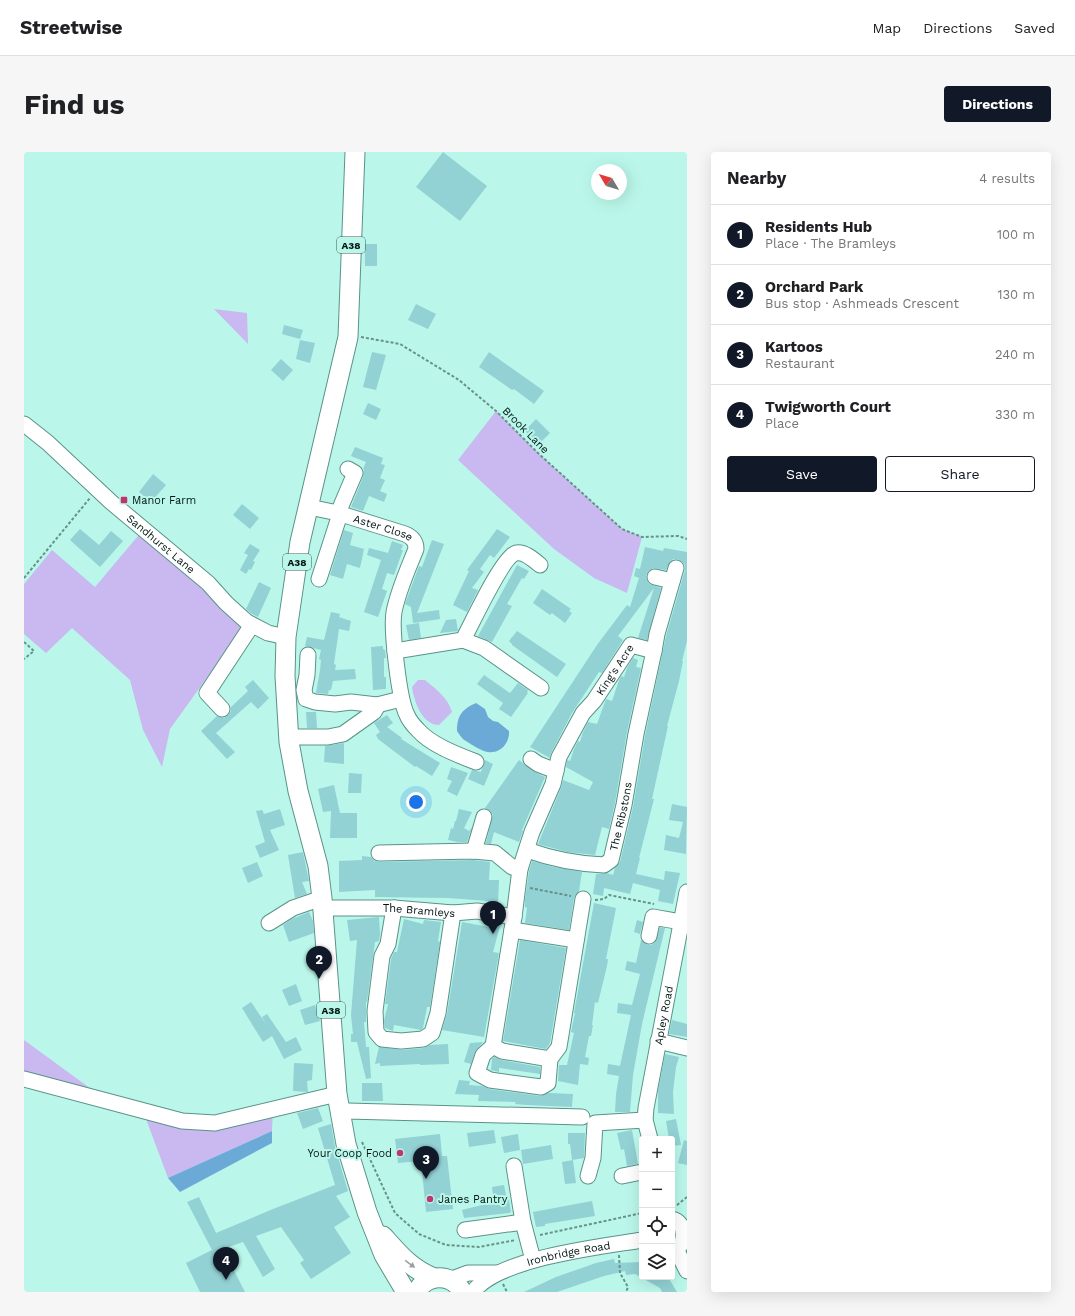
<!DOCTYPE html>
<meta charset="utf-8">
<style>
body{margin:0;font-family:"Work Sans",sans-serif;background:#f6f6f6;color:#202124}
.controls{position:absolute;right:12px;bottom:12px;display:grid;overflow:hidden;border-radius:4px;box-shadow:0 4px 16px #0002}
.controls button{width:36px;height:36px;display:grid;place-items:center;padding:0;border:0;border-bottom:1px solid #e0e0e0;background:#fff;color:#202124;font:20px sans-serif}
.compass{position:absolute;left:567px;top:12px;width:36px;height:36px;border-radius:50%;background:#fff;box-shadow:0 4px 16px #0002;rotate:308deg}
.you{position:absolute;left:392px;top:650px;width:14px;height:14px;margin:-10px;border:3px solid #fff;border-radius:50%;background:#1a73e8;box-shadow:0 0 0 6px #1a73e833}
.badge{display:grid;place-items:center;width:26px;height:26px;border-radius:50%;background:#111827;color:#fff;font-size:13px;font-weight:700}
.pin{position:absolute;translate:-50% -33px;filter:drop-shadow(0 1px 2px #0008)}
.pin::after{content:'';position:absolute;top:21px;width:14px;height:12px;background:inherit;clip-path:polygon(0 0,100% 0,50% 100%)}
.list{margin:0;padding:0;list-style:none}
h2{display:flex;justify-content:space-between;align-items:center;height:52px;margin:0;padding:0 16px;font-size:17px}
h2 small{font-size:13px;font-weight:400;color:#757577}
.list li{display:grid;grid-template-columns:26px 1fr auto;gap:12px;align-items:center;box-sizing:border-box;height:60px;padding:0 16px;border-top:1px solid #e0e0e0}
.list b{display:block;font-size:15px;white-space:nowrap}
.list p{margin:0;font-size:13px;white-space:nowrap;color:#757577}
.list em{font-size:13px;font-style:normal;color:#757577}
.actions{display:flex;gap:8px;padding:12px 16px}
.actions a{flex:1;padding:9px 0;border:1px solid #111827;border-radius:4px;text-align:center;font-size:14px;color:#111827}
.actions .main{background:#111827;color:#fff}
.icon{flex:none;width:22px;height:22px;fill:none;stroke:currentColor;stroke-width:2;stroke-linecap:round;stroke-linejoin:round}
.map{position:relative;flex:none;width:663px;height:1140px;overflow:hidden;border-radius:4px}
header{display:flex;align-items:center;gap:24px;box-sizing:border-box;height:56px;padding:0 20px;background:#fff;border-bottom:1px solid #e0e0e0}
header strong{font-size:19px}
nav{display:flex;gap:22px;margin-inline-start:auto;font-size:14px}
.intro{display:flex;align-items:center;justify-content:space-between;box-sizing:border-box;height:96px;padding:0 24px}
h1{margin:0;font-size:28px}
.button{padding:10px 18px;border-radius:4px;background:#111827;color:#fff;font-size:14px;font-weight:700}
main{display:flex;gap:24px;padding:0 24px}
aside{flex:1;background:#fff;border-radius:4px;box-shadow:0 4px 16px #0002}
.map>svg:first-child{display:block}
.green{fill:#cab8f0}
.water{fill:#6baad6}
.building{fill:#92d1d4}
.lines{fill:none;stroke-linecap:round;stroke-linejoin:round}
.minor-casing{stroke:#599388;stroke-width:17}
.major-casing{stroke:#599388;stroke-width:21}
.path{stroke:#679289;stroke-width:2;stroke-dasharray:3 2;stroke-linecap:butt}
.minor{stroke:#fff;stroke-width:15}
.major{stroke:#fff;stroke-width:19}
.oneway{fill:#99a2a0}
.poi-dot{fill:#bf356e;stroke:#baf7ea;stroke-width:1.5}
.labels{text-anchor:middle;stroke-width:4;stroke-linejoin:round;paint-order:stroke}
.shield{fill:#baf7ea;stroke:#385a53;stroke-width:1}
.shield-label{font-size:10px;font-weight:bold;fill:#011612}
.street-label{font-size:11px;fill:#011612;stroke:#baf7ea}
.poi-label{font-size:11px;fill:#011612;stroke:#baf7ea;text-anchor:start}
</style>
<header>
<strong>Streetwise</strong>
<nav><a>Map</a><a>Directions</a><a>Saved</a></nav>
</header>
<div class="intro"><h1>Find us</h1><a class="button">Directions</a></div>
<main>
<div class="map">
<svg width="663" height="1140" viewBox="0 0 663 1140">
<rect width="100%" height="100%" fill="#baf7ea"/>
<!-- green -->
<g class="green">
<polygon points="190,157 223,161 224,192"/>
<polygon points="472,259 515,302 598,377 618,385 603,441 570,426 530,397 434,308"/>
<polygon points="119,378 223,470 146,577 138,615 119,578 106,528 48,476 22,501 0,482 0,432 28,398 71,435"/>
<path d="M394,528H401C412,537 424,546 428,560L415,573C398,573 390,549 388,535Z"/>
<polygon points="0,888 85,950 0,927"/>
<polygon points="249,957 248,979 144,1026 119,959 158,969"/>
</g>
<!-- water -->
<g class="water">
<path d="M452,551L461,557L464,565L469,569L474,570L485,579C486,590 477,602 464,600C459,600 443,590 439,587C437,585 435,582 433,579C433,564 438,557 452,551Z"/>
<polygon points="248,979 248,991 156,1040 144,1026"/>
</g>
<!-- building -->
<g class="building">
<polygon points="419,0 463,34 436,69 392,35"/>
<rect x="341" y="92" width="12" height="22"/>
<polygon points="392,152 412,162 404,177 384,168"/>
<polygon points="260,173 279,178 276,187 258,182"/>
<polygon points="276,188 291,191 286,211 272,207"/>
<polygon points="348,200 362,203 352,238 339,235"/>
<polygon points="465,200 520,239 510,252 490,237 488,238 455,215"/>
<polygon points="257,207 269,218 259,229 247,218"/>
<polygon points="344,251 357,257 352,268 339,262"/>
<polygon points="512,267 526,281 515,292 501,279"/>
<polygon points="331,295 359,306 357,312 361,313 356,326 361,328 356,339 363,342 360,350 345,344 339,359 327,355 339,325 340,317 339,317 342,310 327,304"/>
<polygon points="129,322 142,333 127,350 115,340"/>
<polygon points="218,352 235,366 226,377 209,363"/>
<polygon points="56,377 75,393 87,379 99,389 76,415 46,388"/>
<polygon points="473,377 486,385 470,406 466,403 456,417 460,420 448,436 454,438 443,460 429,453 445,419 443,418"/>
<polygon points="320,378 329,381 326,393 340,397 336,416 323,412 319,427 306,423"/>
<polygon points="408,388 420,392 393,461 415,458 416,467 389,471 387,455 381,452 395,414 398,415"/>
<polygon points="368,389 379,393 377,398 379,398 370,423 363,421 358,437 363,439 354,465 340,460 357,408 343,403 345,396 364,401"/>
<polygon points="226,392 236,398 229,409 231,410 227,418 225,417 222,422 216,418 224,403 220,401"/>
<polygon points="621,395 639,399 640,396 663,400 663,489 658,509 659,509 655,529 643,574 644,574 628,647 630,647 615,706 616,706 612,722 640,728 641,719 656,721 649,752 634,749 636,738 609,731 606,742 580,736 579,744 569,742 572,722 582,721 589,723 591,716 596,710 609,655 621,584 642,484 661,418 661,413 658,410 654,407 649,407 646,410 642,418 629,416 625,419 622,423 623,428 625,432 637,436 623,488 614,486 630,436 594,484 599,488 578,521 575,520 548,561 527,601 526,606 506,595 573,493 603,453 606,455 615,426 610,424 612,416 616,417"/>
<polygon points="493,413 505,419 500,427 498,426 483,452 488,454 468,490 454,484"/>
<polygon points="235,430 247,436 234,465 228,462 222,457"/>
<polygon points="518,437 547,457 545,459 548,461 541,471 528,461 526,463 509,451"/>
<polygon points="307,460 316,462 315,465 327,469 325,479 315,477 310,512 312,513 311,518 331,517 332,527 309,529 307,538 305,538 304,542 293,541 292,541 296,518 297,508 295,507 297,498 281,494 283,485 300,488"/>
<polygon points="432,467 434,479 416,481 422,468"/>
<polygon points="395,471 397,486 385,488 382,473"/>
<polygon points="493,479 542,512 533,525 488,493 488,492 485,489"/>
<polygon points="359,494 359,497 361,498 362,506 360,506 360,525 362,525 362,537 349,538 347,495"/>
<polygon points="609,506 614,508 612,515 617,516 603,580 591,651 585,677 578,675 571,703 543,700 514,692 537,636 539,628 565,638 569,630 542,615 543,608 546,609 550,597 554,589 556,590 559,580 564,570 573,572 582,547 588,549 595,528 597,524 600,525 603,516"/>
<polygon points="460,523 486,541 494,531 504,538 503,540 504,541 487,565 475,557 479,551 453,532"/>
<polygon points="229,528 245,546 234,557 227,550 192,581 211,600 203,607 177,579 193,564 200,566 204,563 207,559 207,555 224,539 221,535"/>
<polygon points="282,560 292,560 293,576 283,576"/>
<polygon points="363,563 369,571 363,575 378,586 377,587 416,611 408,624 392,614 391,615 354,587 352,583 356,580 350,571"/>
<polygon points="320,591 320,612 300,610 301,594"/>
<polygon points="461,608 469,612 460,634 444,627 448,618 457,620"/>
<polygon points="495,608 509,619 521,625 498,678 499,679 495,690 470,680 467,692 462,691 469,663 466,659 461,656"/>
<polygon points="427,615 444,621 433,644 423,639 428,629 423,627"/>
<polygon points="325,621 338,622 337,641 324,641"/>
<polygon points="310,633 316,661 333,661 333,686 306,686 307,659 299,660 294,637"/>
<polygon points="648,652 663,655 662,702 640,698 642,683 655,686 659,670 645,668"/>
<polygon points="256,657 261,673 246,678 255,698 236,706 231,694 241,690 232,659 238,658 240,662"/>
<polygon points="435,657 448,660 440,676 445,679 448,675 443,690 434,690 424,688 427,676 429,677 431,669 432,669"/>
<polygon points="279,700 285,729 278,730 283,742 271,746 264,703"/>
<polygon points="338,704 347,705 350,709 355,710 450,708 466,710 465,728 475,728 474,751 464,751 464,749 424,746 351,745 351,738 315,740 315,709 338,708"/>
<polygon points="508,709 530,715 558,720 555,739 550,746 545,778 501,771 503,756 501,755 501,748 505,719"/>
<polygon points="233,710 239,724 224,731 218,716"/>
<polygon points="570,751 592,756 582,807 584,807 583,814 574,851 571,850 568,873 569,873 567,884 565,884 561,905 565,906 564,913 556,912 554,933 534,929 535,913 543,913 550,881 547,880 551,861 550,861"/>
<polygon points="285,760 289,769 290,781 265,790 259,773 268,767"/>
<polygon points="355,765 356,782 355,789 351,790 343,850 342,850 342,870 340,870 342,895 345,895 347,926 342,927 333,890 327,890 327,882 329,882 327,863 333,788 326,789 323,768"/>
<polygon points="380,767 399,772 400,768 417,770 414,789 416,790 406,855 403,855 399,876 397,878 370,873 369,879 361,876 360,869 364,852 361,852 367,807 370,800 373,800"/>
<polygon points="613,768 619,770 616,782 610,780"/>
<polygon points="438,770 465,775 466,772 476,774 469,800 475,801 460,885 418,878 423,862"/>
<polygon points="636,775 641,776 618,872 609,923 606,960 591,960 592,942 595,924 583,922 584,912 596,914 607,863 593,861 594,851 608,853 616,822 601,818 603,809 612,811 617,788 624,793 627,793 631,790"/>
<polygon points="496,788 542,796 526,891 522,897 479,889"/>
<polygon points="272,832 278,849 265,854 258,838"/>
<polygon points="227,850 242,872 238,865 243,862 262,890 272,885 278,898 260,907 248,884 239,890 218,856"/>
<polygon points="291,853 296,869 281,873 276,858"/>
<polygon points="648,868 663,872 663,885 645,882"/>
<polygon points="459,890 451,900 447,912 440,910 446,891"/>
<polygon points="424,892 425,912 396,913 396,912 356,914 356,911 351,912 355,895 378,898 400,896 406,893"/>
<polygon points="641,902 655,905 652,915 649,940 650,962 634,961 634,939"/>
<polygon points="470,905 477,908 516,915 516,922 475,916 475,920 467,918 468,907"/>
<polygon points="270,911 289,912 288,928 283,929 284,940 269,939"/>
<polygon points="435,928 446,929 445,933 458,934 465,937 516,944 524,941 549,942 548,955 503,953 491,952 492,950 454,949 455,943 431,942"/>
<polygon points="338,931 358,931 359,949 338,949"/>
<polygon points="294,956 299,969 279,977 273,961"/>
<polygon points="652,967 657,993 648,994 648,987 645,987 642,969"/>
<polygon points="307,972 311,995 324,1039 312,1044 326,1065 310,1075 327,1101 287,1127 276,1111 280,1108 257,1075 232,1084 251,1117 239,1125 219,1090 199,1097 221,1140 176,1140 162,1111 188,1098 163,1050 175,1045 192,1081 249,1057 311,1033 294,976"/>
<polygon points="470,978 472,991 445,995 443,981"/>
<polygon points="608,978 614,1012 603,1014 600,997 597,998 593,981"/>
<polygon points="544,981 561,981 560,1006 548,1008 546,992 544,992"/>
<polygon points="416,982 418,1004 423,1004 429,1057 402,1060 397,1009 374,1011 371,987"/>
<polygon points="494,982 496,998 480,1001 477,985"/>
<polygon points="660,988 663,989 663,1013 654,1011"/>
<polygon points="527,993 529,1007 499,1012 497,998"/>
<polygon points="549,1008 552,1031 541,1032 538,1010"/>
<polygon points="480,1033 483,1048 485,1048 487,1060 485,1061 440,1066 438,1058 470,1050 468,1035"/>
<polygon points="568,1049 571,1064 521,1072 521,1074 512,1075 509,1060"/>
<polygon points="590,1107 591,1111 618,1110 618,1125 644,1125 653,1140 638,1140 636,1136 611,1122 602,1123 601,1119 580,1124 533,1140 500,1140 532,1125 572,1111"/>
</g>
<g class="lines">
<defs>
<g id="minor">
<path id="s1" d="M0,272L24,291L87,350L184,431L202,451L223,470L244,481L262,485"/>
<path id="s2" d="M285,355L314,361L381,382C388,385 392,389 392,397C384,417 374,439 370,460C367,477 375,548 383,563C385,568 390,574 394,578C407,593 434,603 452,610"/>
<polyline points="314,361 331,321 324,317"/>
<polyline points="631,425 648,429"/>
<polyline points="295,427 316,362"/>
<path d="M439,488C447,473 479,404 492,401C500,399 510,408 516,413"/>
<polyline points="371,499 439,488 460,496 517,536"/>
<polyline points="284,503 283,523 280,538 282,547 291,550 311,552 327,550 353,553 377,547"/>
<polyline points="198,557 183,541 228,473"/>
<polyline points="265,585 304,585 319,582 350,560 354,553"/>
<polyline points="507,607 514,612 532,619"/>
<path id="s3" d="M503,698C528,707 554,712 580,713L587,708L600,653L612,582L630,499"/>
<polyline points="450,699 460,665"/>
<polyline points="355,701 450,699 471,701 488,715 496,717"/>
<path id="s4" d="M559,747L535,895L526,907L478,899L469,894L490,765L496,717L508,680L529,632L535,605L559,561L570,549L607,493L630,499L633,482L652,416"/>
<path id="s5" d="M299,756H370L429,761L453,759L490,765"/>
<polyline points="370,756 364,792 358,804 351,859 352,880 358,887 377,889 399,887 408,881 414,861 429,761"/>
<polyline points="245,771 269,756 298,746"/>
<polyline points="488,778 552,788"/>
<polyline points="625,784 629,765 663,771"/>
<polyline points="634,889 663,896"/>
<polyline points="469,894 459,903 453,921 466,928 517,935 524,931 526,907"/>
<polyline points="0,927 158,969 191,971 313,942"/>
<polyline points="316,960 323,959 558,965"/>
<path id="s6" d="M626,987L621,968L622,956L663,740"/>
<polyline points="490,1014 499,1070 509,1108"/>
<polyline points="564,1024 569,1006 571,971 621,968"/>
<polyline points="598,1024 618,1020"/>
<path d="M648,1067C663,1070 663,1095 648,1100"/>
<polyline points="441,1078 499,1070"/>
<polyline points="653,1099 663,1119"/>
<polyline points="428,1127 444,1121 473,1121"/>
<path id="s7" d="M449,1140C474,1106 576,1095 618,1088"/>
</g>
<g id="major">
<polyline points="331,0 324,185 276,390 262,485 261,524 265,590 274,639 294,714 298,746 313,942 322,992 343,1060 360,1103 382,1140"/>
<path d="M359,1084C375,1102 387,1117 410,1126"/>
<path d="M393,1140C402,1121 429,1121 438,1140"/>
</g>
</defs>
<!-- minor casing -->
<use href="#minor" class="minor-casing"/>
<!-- major casing -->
<use href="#major" class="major-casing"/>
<!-- path -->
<g class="path">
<polyline points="337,185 376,192 435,228 472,259 515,302 598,377 618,385 654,384 663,387"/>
<polyline points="0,426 66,346"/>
<polyline points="0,490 10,499 0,507"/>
<polyline points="506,736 547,744"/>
<polyline points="571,748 580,747 585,743 630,752"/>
<polyline points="338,990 371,1061 395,1082 422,1093 455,1095 492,1088"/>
<polyline points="648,1054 653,1053 663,1045"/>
<polyline points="516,1083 618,1061"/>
<polyline points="595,1103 596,1121 604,1135 602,1140"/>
<polyline points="479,1132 483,1140"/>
</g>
<!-- minor -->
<use href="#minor" class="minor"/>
<!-- major -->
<use href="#major" class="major"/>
</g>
<!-- one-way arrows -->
<defs><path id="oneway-solid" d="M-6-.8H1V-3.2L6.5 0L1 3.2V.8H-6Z"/></defs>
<use class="oneway" href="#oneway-solid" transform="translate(386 1112) rotate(36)"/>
<!-- markers -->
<g class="poi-dot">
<rect x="96" y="344" width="8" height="8" rx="2"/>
<circle cx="376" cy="1001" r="4"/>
<circle cx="406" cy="1047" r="4"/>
</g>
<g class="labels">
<!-- shield labels -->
<g class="shield">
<rect x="313" y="85" width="28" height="16" rx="3"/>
<rect x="259" y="402" width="28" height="16" rx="3"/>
<rect x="293" y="850" width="28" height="16" rx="3"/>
</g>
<g class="shield-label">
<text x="327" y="97">A38</text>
<text x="273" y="414">A38</text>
<text x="307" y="862">A38</text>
</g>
<!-- street labels -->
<g class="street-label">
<text transform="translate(502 278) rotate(45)" y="4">Brook Lane</text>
<text dy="4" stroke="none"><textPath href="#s2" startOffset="77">Aster Close</textPath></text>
<text dy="4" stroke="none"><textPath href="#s1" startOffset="182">Sandhurst Lane</textPath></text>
<text dy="4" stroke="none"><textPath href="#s4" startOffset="626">King's Acre</textPath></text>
<text dy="4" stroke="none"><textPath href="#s3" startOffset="132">The Ribstons</textPath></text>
<text dy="4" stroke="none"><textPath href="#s5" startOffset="96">The Bramleys</textPath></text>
<text dy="4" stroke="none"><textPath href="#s6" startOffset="126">Apley Road</textPath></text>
<text dy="4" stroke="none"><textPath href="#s7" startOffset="105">Ironbridge Road</textPath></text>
</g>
<!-- poi labels -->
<g class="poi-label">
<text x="108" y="352">Manor Farm</text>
<text x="368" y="1005" text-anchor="end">Your Coop Food</text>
<text x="414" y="1051">Janes Pantry</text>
</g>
</g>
</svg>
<div class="controls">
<button>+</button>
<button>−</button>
<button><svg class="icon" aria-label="locate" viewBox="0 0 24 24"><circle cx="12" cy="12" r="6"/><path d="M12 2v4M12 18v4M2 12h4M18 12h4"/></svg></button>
<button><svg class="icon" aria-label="layers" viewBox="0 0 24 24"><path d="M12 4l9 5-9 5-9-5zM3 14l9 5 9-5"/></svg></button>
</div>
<svg class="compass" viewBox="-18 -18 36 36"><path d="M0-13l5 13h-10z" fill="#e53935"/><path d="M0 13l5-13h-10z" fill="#757577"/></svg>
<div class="you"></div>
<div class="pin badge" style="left:469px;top:782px">1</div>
<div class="pin badge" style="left:295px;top:827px">2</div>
<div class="pin badge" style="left:402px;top:1027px">3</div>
<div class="pin badge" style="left:202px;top:1128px">4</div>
</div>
<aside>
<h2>Nearby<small>4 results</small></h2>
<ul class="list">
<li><span class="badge">1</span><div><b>Residents Hub</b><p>Place · The Bramleys</p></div><em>100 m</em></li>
<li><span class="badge">2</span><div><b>Orchard Park</b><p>Bus stop · Ashmeads Crescent</p></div><em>130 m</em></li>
<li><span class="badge">3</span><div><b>Kartoos</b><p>Restaurant</p></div><em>240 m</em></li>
<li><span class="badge">4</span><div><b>Twigworth Court</b><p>Place</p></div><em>330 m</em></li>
</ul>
<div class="actions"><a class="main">Save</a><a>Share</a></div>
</aside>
</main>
